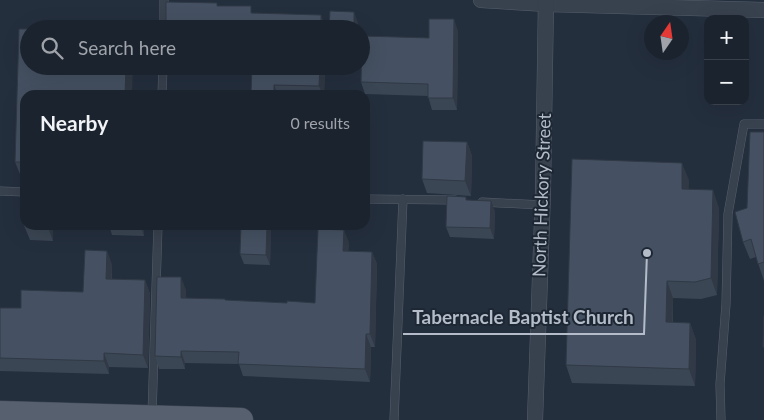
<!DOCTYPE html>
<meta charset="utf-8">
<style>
body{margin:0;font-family:Lato,sans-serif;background:#242b36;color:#f1f3f6}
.controls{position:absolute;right:15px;top:15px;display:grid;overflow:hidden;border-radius:10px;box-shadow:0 5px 20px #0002}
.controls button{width:45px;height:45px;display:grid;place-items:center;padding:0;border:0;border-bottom:1px solid #39404a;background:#1b232e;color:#f1f3f6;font:25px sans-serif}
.compass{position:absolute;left:644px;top:15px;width:45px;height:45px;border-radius:50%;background:#1b232e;box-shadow:0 5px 20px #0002;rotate:13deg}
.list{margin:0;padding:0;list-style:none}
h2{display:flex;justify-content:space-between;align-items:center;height:65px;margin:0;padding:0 20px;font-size:21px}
h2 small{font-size:16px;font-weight:400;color:#a0a4aa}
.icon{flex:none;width:28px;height:28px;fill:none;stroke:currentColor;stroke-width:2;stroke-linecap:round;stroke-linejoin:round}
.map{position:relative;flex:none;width:764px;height:420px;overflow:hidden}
.search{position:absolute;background:#1b232e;box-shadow:0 5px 20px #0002;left:20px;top:20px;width:350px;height:55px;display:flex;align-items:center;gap:12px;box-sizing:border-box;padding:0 18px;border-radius:28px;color:#a0a4aa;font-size:19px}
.panel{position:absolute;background:#1b232e;box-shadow:0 5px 20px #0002;left:20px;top:90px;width:350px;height:140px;border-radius:15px}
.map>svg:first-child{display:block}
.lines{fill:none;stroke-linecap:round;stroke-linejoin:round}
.service-casing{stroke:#565f6c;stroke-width:9}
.minor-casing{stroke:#565f6c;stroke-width:16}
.primary-casing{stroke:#414a57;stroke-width:25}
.service{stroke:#38414e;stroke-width:8}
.minor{stroke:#38414e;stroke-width:15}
.primary{stroke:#56606e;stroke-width:24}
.wall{fill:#3b4654}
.shaded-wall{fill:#303945}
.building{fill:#455162;stroke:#303945}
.labels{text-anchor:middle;stroke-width:4;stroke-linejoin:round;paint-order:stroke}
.street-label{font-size:18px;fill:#b4bcc9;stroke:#1d2633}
.leader{fill:none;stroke:#b4bcc9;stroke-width:2}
.callout-dot{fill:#b4bcc9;stroke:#1d2633;stroke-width:2}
.callout-label{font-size:19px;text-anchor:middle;font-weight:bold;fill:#b4bcc9;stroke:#1d2633;stroke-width:4;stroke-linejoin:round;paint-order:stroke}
</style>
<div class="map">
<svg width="764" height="420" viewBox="0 0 764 420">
<rect width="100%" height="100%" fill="#242f3e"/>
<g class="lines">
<defs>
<g id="service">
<polyline points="164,29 164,0"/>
<polyline points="162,95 163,66"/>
<polyline points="0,191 25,192"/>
<polyline points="365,199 455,200"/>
<polyline points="482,202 542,205"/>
<polyline points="152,415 158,225"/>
<polyline points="394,420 403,199"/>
<polyline points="721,420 720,384 726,304 728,214 744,124 764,124"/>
</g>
<g id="minor">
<polyline points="481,0 546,4 764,10"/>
<polyline points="535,420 543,191 546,0"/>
</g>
<polyline id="primary" points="0,413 241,420"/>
</defs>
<!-- service casing -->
<use href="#service" class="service-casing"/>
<!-- minor casing -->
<use href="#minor" class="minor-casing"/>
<!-- primary casing -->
<use href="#primary" class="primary-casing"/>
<!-- service -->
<use href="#service" class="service"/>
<!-- minor -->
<use href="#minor" class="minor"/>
<!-- primary -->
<use href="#primary" class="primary"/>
</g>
<!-- wall -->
<g class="wall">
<polygon points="458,31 457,110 432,110 428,96 365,94 361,82 429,38"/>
<polygon points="166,66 325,66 324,95 251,95 252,74 232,73 230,69 202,69 202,75 170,75"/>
<polygon points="25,95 25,179 22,179 15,162"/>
<polygon points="764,132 764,281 756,257 750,259 743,242 747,208"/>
<polygon points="467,142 472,156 471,196 427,193 422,179"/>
<polygon points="689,180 688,189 719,208 717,295 701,299 673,298 673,322 690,323 696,340 695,386 572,383 566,365"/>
<polygon points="25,185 25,225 53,225 53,241 30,240 23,223"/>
<polygon points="468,200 495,211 494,239 450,237 446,227"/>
<polygon points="109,225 144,225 144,236 112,235"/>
<polygon points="271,225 270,265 244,264 240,254"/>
<polygon points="349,242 348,251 372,252 377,264 375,347 371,347 370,382 243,376 239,364 185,363 185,369 159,369 155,356 186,290 186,298 287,303 315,303"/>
<polygon points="112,264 112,279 145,280 150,294 148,368 109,367 109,374 0,371 0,308 21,308 83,292"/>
</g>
<!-- shaded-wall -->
<g class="shaded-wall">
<polygon points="354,12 358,23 358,29 354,29"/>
<polygon points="321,15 326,28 326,29 321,29"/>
<polygon points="454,19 458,31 457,110 453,98"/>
<polygon points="126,66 133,66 132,95 125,95"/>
<polygon points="199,66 201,66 202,69 202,75"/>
<polygon points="320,66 325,66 324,95 323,95 319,86"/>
<polygon points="274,85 278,95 274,95"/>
<polygon points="467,142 472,156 471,196 465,181"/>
<polygon points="682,163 689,180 688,207 682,189"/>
<polygon points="713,190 719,208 717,295 711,278"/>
<polygon points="491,201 495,211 494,239 490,228"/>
<polygon points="47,225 53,225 53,241"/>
<polygon points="140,225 144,225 144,236"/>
<polygon points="267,225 271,225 270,265 266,255"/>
<polygon points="344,230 349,242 348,264 343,251"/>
<polygon points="107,251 112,264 111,293 106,279"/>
<polygon points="372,252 377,264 375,347 370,334"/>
<polygon points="181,277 186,290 186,310 181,298"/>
<polygon points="145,280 150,294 148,368 143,355"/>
<polygon points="667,281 673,298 672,340 666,322"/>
<polygon points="690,323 696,340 695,386 689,369"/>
<polygon points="366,334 371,347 370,382 365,369"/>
<polygon points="181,351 185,363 185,369 181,357"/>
<polygon points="104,353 109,367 109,374 104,361"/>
</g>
<!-- building -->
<g class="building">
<polygon points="166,2 217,3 217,6 251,6 251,13 321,15 321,29 166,29"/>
<polygon points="330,11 354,12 354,29 329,29"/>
<polygon points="429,19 454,19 453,98 428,98 428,84 361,82 362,36 429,38"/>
<polygon points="19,29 29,29 29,66 126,66 125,95 25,95 25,162 15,162"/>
<polygon points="252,66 320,66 319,86 274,85 274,95 251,95"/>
<polygon points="750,132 764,132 764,262 758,264 751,239 743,242 735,212 747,208"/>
<polygon points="423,141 467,142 465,181 422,179"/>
<polygon points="572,159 682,163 682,189 713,190 711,278 695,282 667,281 666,322 690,323 689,369 566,365"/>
<polygon points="25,185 25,223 23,223"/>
<polygon points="447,196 466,197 466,200 491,201 490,228 446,227"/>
<polygon points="241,225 267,225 266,255 240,254"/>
<polygon points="318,229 344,230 343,251 372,252 370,334 366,334 365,369 238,364 239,352 181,351 181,357 155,356 157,277 181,277 181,298 225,299 225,300 287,303 287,301 315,303"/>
<polygon points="85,250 107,251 106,279 145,280 143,355 104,353 104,361 0,358 0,308 21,308 21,290 83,292"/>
<polygon points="764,316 764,347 763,347"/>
</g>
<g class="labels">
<!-- street labels -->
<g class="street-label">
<text transform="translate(542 195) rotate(-88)" y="6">North Hickory Street</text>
</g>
</g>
<!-- callouts -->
<path class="leader" d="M647 253L644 334H403"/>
<circle class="callout-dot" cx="647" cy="253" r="5"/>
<g class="callout-label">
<text x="523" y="324">Tabernacle Baptist Church</text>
</g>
</svg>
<div class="controls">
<button>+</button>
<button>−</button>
</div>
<svg class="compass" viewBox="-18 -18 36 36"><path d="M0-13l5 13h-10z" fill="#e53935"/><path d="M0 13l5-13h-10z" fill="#a0a4aa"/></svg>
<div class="search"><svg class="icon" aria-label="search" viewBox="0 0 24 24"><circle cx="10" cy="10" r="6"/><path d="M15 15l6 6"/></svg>Search here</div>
<section class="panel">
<h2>Nearby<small>0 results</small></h2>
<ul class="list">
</ul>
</section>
</div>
